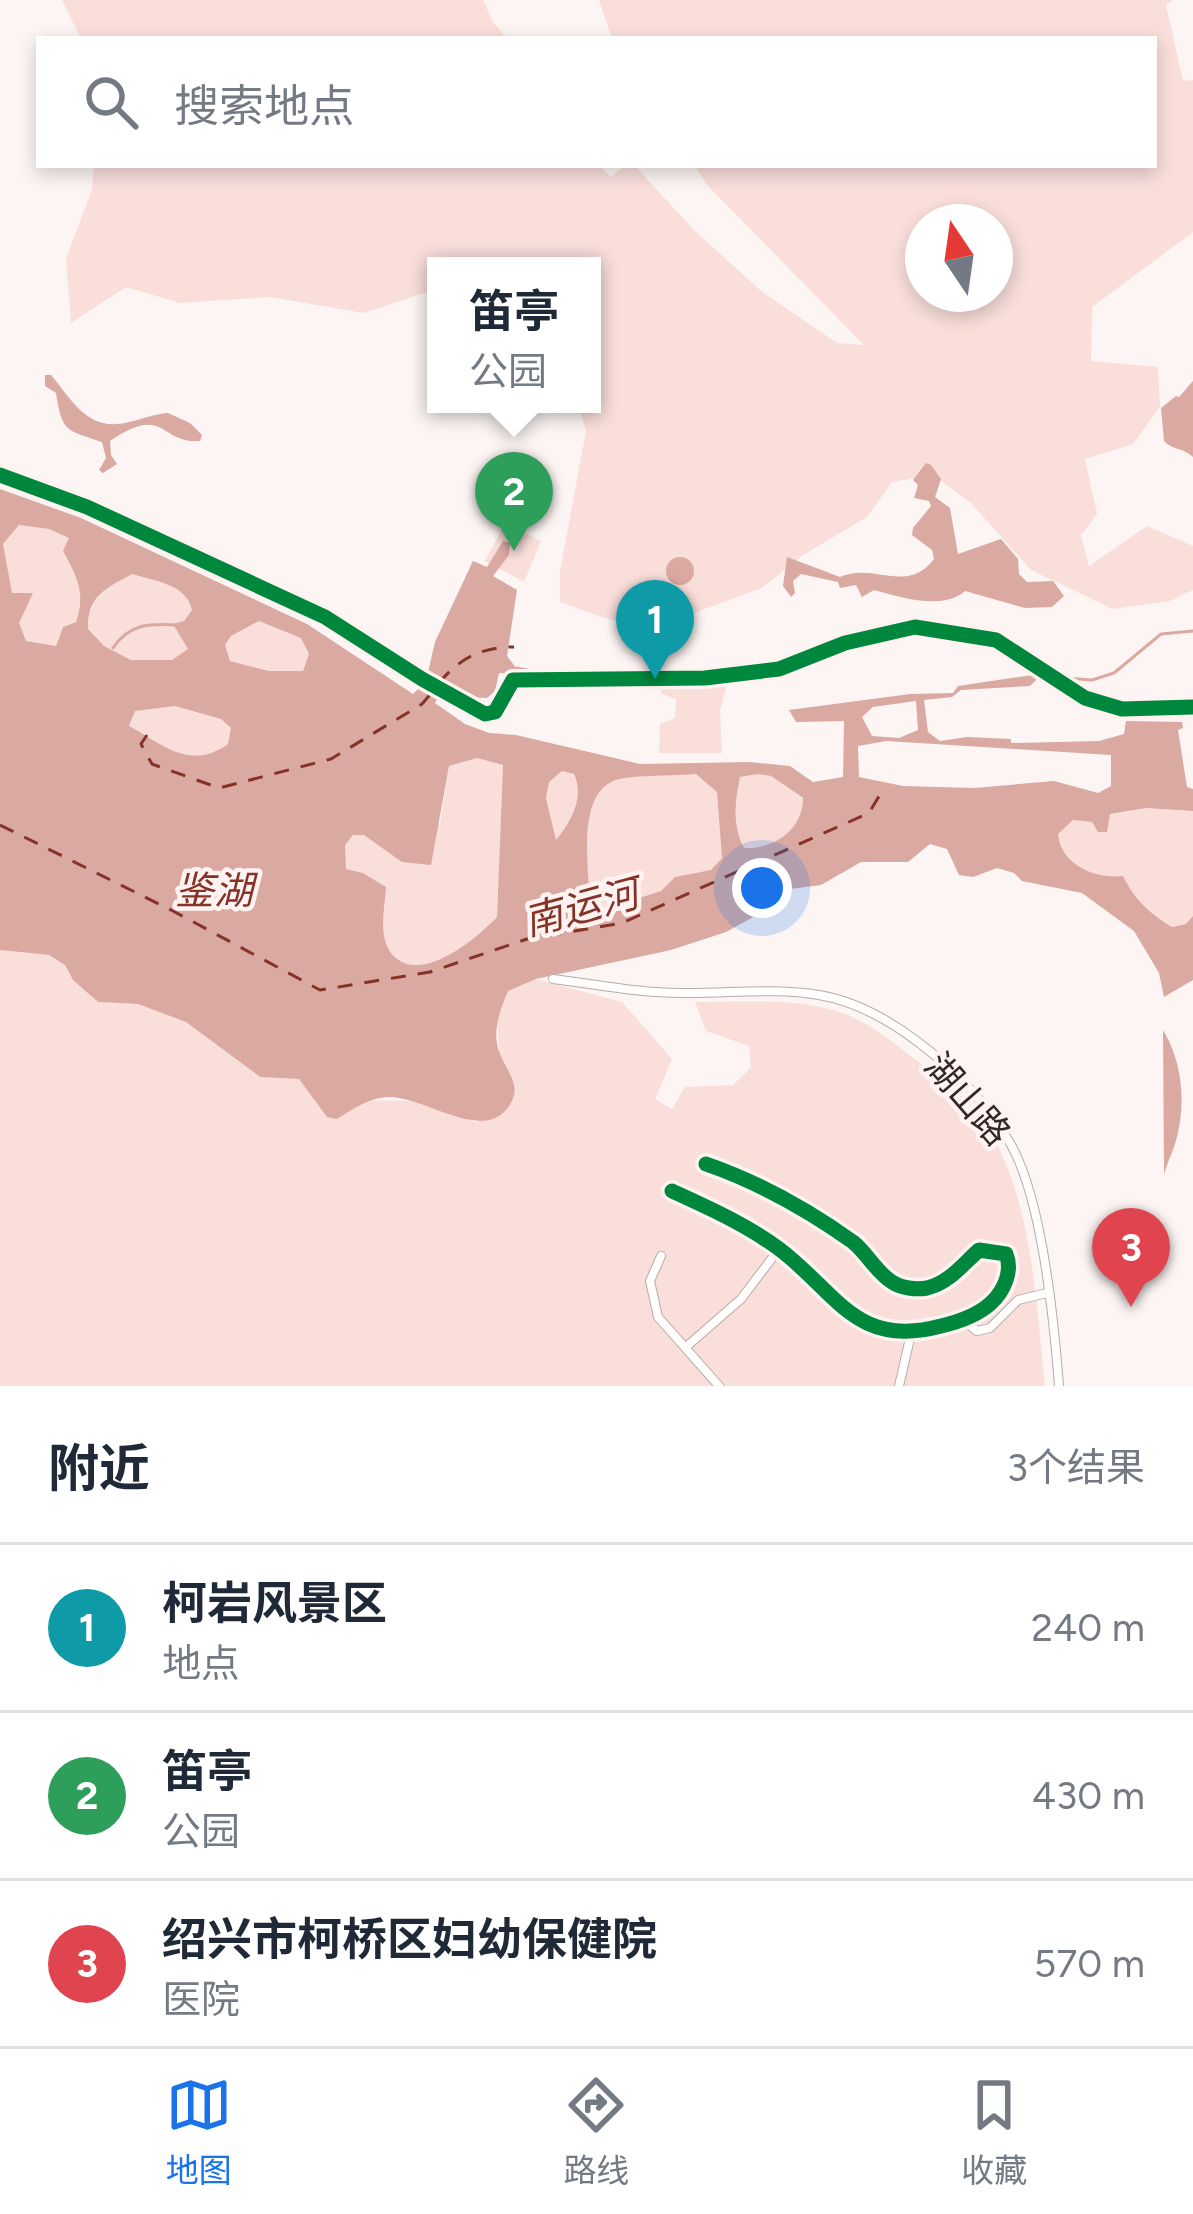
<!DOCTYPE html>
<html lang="zh">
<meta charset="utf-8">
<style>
body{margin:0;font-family:Figtree,"Noto Sans SC",sans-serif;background:#f2f2f3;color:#1f2937}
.compass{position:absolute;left:905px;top:204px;width:108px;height:108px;border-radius:50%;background:#fff;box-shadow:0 6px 18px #0003;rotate:347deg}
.you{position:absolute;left:762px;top:888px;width:42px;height:42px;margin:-30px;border:9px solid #fff;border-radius:50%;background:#1a73e8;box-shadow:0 0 0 18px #1a73e833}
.badge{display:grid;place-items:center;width:78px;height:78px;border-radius:50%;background:#1a73e8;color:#fff;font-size:39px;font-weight:700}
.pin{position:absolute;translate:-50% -99px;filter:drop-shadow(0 3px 6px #0008)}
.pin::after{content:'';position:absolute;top:63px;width:42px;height:36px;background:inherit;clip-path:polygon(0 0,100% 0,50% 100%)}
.popup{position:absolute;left:427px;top:257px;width:174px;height:156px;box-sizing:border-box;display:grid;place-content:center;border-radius:0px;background:#fff;filter:drop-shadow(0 3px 9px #0005);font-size:39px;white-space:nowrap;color:#747a83}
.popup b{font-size:45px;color:#1f2937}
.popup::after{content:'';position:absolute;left:50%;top:100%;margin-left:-24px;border:24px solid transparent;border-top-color:#fff}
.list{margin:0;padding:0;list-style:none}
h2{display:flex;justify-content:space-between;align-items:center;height:156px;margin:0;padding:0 48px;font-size:51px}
h2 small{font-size:39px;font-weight:400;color:#747a83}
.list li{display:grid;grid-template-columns:78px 1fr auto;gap:36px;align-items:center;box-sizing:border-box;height:168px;padding:0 48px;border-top:3px solid #e0e1e3}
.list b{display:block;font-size:45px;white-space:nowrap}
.list p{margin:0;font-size:39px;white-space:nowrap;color:#747a83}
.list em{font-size:39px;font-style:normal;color:#747a83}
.icon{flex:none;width:66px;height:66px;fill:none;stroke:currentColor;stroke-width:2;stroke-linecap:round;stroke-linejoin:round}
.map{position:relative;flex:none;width:1193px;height:1386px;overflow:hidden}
.search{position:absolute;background:#fff;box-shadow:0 6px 18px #0003;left:36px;right:36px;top:36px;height:132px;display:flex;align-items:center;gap:30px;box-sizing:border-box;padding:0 42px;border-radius:0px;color:#747a83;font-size:45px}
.sheet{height:660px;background:#fff}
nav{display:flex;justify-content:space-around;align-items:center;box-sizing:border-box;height:168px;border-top:3px solid #e0e1e3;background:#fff;font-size:33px;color:#747a83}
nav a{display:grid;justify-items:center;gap:6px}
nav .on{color:#1a73e8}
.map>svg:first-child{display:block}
.green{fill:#f9deda;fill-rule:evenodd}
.water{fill:#daa9a1;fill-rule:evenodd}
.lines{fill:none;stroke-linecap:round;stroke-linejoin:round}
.stream{stroke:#daa9a1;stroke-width:3}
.ferry{stroke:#853329;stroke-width:3;stroke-dasharray:15 12;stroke-linecap:butt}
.minor-casing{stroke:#b3acaa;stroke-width:10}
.minor{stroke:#fffefd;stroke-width:8}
.cycleway-casing{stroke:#fff3f1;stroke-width:22}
.cycleway{stroke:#00873e;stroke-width:15}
.labels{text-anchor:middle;stroke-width:9;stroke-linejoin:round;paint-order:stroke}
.street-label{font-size:36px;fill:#322826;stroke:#fff3f1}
.water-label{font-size:39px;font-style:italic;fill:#853329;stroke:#fff3f1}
</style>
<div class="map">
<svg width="1193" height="1386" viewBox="0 0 1193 1386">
<rect width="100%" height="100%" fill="#fcf5f4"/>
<!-- green -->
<g class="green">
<polygon points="62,0 483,0 493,22 508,39 81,39"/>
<path d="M599,0H1172L1166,5L1183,81L1193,80V232L1092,307L1091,361L1158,367L1160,407L1133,444L1085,459L1097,514L1081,535L1089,566L1147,526L1193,546V590L1170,601L1113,609L1031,570L971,503L933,475L892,482L867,517L803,555L762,588L653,628L604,618L560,602V571L586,431L578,404H592V266H436V289L364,313L270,297L180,303L126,287L71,323L66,259L92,189L94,165H598L611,177L626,165H634L695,231L761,291L837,343L864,345L708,186L694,165H1154V39H612ZM923,222H995V294H923Z"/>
<polygon points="505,523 541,541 524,582 485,561"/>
<path d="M19,525L49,529L70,538L63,552C77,578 86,593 76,622L63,627L56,646L26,641L18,623L32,593H11L3,544Z"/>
<path d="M131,574C153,581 187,584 192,609L184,621L189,649L172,660H131L104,646L88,630C87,596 105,590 131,574Z"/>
<polygon points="259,621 302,638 309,654 303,671 269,671 230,661 225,645 231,636"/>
<polygon points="728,680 720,710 722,753 659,753 660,724 675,718 676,700 661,693 661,685 667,681"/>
<path d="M175,705L221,719L231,728L228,744C188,772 166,744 129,727L135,711Z"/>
<path d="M477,758L503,765L497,917C477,938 419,988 391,953C378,938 385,906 386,887L363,873L346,869L345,845L353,835L440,823L449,766Z"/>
<path d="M562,771L575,775C585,797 571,823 556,841L546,798L549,782Z"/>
<path d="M697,774L717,792L722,857L712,870L675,877L661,891L601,910L589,908C590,873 573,789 620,779C638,775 675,776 697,774Z"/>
<path d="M758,774L771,776L803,799C803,831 773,849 743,848C733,825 735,802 740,777Z"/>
<path d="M1146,808L1193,811V916L1186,924L1172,927C1149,913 1135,900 1123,876C1095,879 1061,865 1058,834L1073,820L1092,822L1107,831L1110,814Z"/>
<path d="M0,950L49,955L65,965L73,979L98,1002L138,1004L186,1022L259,1077L299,1079C330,1112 383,1095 424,1103C442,1107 459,1117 477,1123L499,1053L497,1017L508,991L536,979L622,1002L672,1059L655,1099L672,1109L685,1087L733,1085L751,1068L749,1046L706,1031L695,1002C743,1002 796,997 842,1013C871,1023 896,1045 920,1063C934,1074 950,1085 963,1097C1032,1164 1035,1297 1045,1386H0Z"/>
</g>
<!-- water -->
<g class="water">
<path d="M45,375H51C73,401 88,433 129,422C143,419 154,414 168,413L190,423L202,435L200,441C159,444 166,403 110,441L111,455L117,464L103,473L99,470L106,458L102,442C68,430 62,434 56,393L45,386Z"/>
<path d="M1193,381V457C1182,447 1174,451 1164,441L1161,408L1176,396L1179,397Z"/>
<path d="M926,463L931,465L941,479L935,497L950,508L958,554L1001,539L1018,559L1019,574L1027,582L1053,581L1064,596L1052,607L1025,608L965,591C943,611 900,597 874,590L862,597L856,585L840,588L838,582L801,574L793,581L795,593L791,597L783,586L787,557L840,577C874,562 907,595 934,559L932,550L912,535L913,528L931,506L929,501L914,498L918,485L913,480Z"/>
<path d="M0,489L81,518L307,624L413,694L426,681L435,642L473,561L487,567L503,541L510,543L509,555L493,576L517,590L507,656L516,668L513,673H499L495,691L487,698L467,697L451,688L441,691L435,703L465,724L489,733L516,735L640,764L749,762L790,766L813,782L843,777L844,721L796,722L789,710L910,694L953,693L958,686L1032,675L1037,679L1030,686L961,690L952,697L924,700L928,732L940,741L967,737L1011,739V743L1099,741L1124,734L1126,721L1182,722L1183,728L1178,730L1187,787L1193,789V811L1146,808L1110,814L1107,832H1098L1092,822L1073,820L1058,834C1061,865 1095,879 1123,876C1135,900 1149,913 1172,927L1186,924L1193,916V980L1164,997L1159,973L1134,931L1082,893L1022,881L1014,873L997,868L973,877L959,875L947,849L930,844L908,862H861L821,885L790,889L763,904L757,915L726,932L671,950L536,979L508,991C500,1010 491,1033 500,1054C507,1072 523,1086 509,1106C483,1144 428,1097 388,1097C368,1098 353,1109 337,1119L327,1117L299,1079L260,1077L186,1022L138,1004L98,1002L73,980L65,965L49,955L0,950ZM19,525L49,529L69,538L63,551C77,577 86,593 76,622L63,627L56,646L26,641L19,623L33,593H12L3,544ZM132,574C154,581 187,584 192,610L184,621L173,624L188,649L172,660H131L104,646L88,629C87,596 105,589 132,574ZM259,621L301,638L309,654L303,671H269L230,661L225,645L231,636ZM916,701L918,730L899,738L872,736L862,717L873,707ZM175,706L221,719L231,728L228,744C190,771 164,745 129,726L135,711ZM886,741L1111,755V786L1098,793L1054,781L974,788L903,786L859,777L858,746ZM477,758L503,765L497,917C477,938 419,988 391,953C378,937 385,906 386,887L363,873L346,869L345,845L353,835H364L402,862L431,865L449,766ZM562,771L574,774C585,797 571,822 556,840L546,798L549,782ZM696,774L717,792L722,858L711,870L675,877L661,891L601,910L590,908C590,873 573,789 620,779C638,775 675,776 696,774ZM758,774L771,776L803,798C803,830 774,849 744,848C732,825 735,802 740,777Z"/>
<circle cx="680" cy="571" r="14"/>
<path d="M1163,1030C1182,1061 1186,1102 1177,1137C1174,1150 1167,1162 1164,1175Z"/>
</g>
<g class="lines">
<!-- stream -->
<g class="stream">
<polyline points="924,625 961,626 990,635"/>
<path d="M113,648C129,624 149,623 177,625"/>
<polyline points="1025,654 1064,678 1092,680 1114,673 1161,634 1193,631"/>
<polyline points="516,668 562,676"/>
<path d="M739,670C797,660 848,630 908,625"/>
<path d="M578,676C626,665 674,675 723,672"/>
</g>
<!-- ferry -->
<g class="ferry">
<path d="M439,683C460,658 481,647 514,647"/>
<polyline points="147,735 141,744 152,764 219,788 331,759 422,704 433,691"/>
<polyline points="0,825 173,911 320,990 430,972 527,939 622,923 869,813 885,786"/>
</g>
<defs>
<g id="minor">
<polyline points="0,475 87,507 325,617 422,679 485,714 495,712 513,680 705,678 779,669 845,643 915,627 996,640 1085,698 1122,709 1193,707"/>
<path d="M553,979C596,984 637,993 681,993C726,994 774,987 819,995C855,1001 889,1020 918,1042C954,1069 987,1104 1010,1143C1042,1198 1054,1321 1059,1386"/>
<path d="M672,1191C709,1208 745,1224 778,1248C837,1292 855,1349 941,1326C958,1322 977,1316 991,1303C1004,1291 1013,1271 1006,1254L979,1250C963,1264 949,1283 927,1288C916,1290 901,1288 892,1282C876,1272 867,1253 853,1242C808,1210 758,1182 706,1164"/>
<polyline points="661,1256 650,1281 658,1317 719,1386"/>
<polyline points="963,1320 977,1331 990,1328 1018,1300 1047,1293"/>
<polyline points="686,1347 741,1299 779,1249"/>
<polyline points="899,1386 911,1334"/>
</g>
</defs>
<!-- minor casing -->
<use href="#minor" class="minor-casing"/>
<!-- minor -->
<use href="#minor" class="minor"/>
<defs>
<g id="cycleway">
<polyline points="0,475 87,507 325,617 422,679 485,714 495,712 513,680 705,678 779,669 845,643 915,627 996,640 1085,698 1122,709 1193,707"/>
<path d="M672,1191C709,1208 745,1224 778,1248C837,1292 855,1349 941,1326C958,1322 977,1316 991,1303C1004,1291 1013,1271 1006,1254L979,1250C963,1264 949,1283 927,1288C916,1290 901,1288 892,1282C876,1272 867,1253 853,1242C808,1210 758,1182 706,1164"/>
</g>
</defs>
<!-- cycleway casing -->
<use href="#cycleway" class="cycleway-casing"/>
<!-- cycleway -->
<use href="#cycleway" class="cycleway"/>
</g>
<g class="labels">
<!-- street labels -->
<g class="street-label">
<text transform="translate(968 1099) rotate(49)" y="13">湖山路</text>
</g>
<!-- water labels -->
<g class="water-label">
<text x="214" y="904">鉴湖</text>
<text transform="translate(581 907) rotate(-15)" y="14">南运河</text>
</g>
</g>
</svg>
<svg class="compass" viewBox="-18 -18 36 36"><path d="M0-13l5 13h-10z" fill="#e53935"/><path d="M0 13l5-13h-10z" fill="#747a83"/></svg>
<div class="you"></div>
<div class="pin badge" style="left:655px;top:679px;background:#0f9aa8">1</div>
<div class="pin badge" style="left:514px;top:551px;background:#2e9e5b">2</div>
<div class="popup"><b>笛亭</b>公园</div>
<div class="pin badge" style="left:1131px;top:1307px;background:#e0444e">3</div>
<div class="search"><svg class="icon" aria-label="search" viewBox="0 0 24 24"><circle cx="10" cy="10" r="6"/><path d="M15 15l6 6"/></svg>搜索地点</div>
</div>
<section class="sheet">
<h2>附近<small>3个结果</small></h2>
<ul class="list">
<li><span class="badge" style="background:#0f9aa8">1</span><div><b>柯岩风景区</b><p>地点</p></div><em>240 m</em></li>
<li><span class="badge" style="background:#2e9e5b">2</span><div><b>笛亭</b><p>公园</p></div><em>430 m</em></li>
<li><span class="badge" style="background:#e0444e">3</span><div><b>绍兴市柯桥区妇幼保健院</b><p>医院</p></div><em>570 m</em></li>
</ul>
</section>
<nav>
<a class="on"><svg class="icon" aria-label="map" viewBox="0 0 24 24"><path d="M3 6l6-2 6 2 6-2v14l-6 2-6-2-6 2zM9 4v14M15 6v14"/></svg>地图</a>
<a><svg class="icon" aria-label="directions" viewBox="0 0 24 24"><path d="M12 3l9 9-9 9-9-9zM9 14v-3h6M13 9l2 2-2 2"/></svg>路线</a>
<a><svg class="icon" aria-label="saved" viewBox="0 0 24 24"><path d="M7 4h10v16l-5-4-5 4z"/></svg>收藏</a>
</nav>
